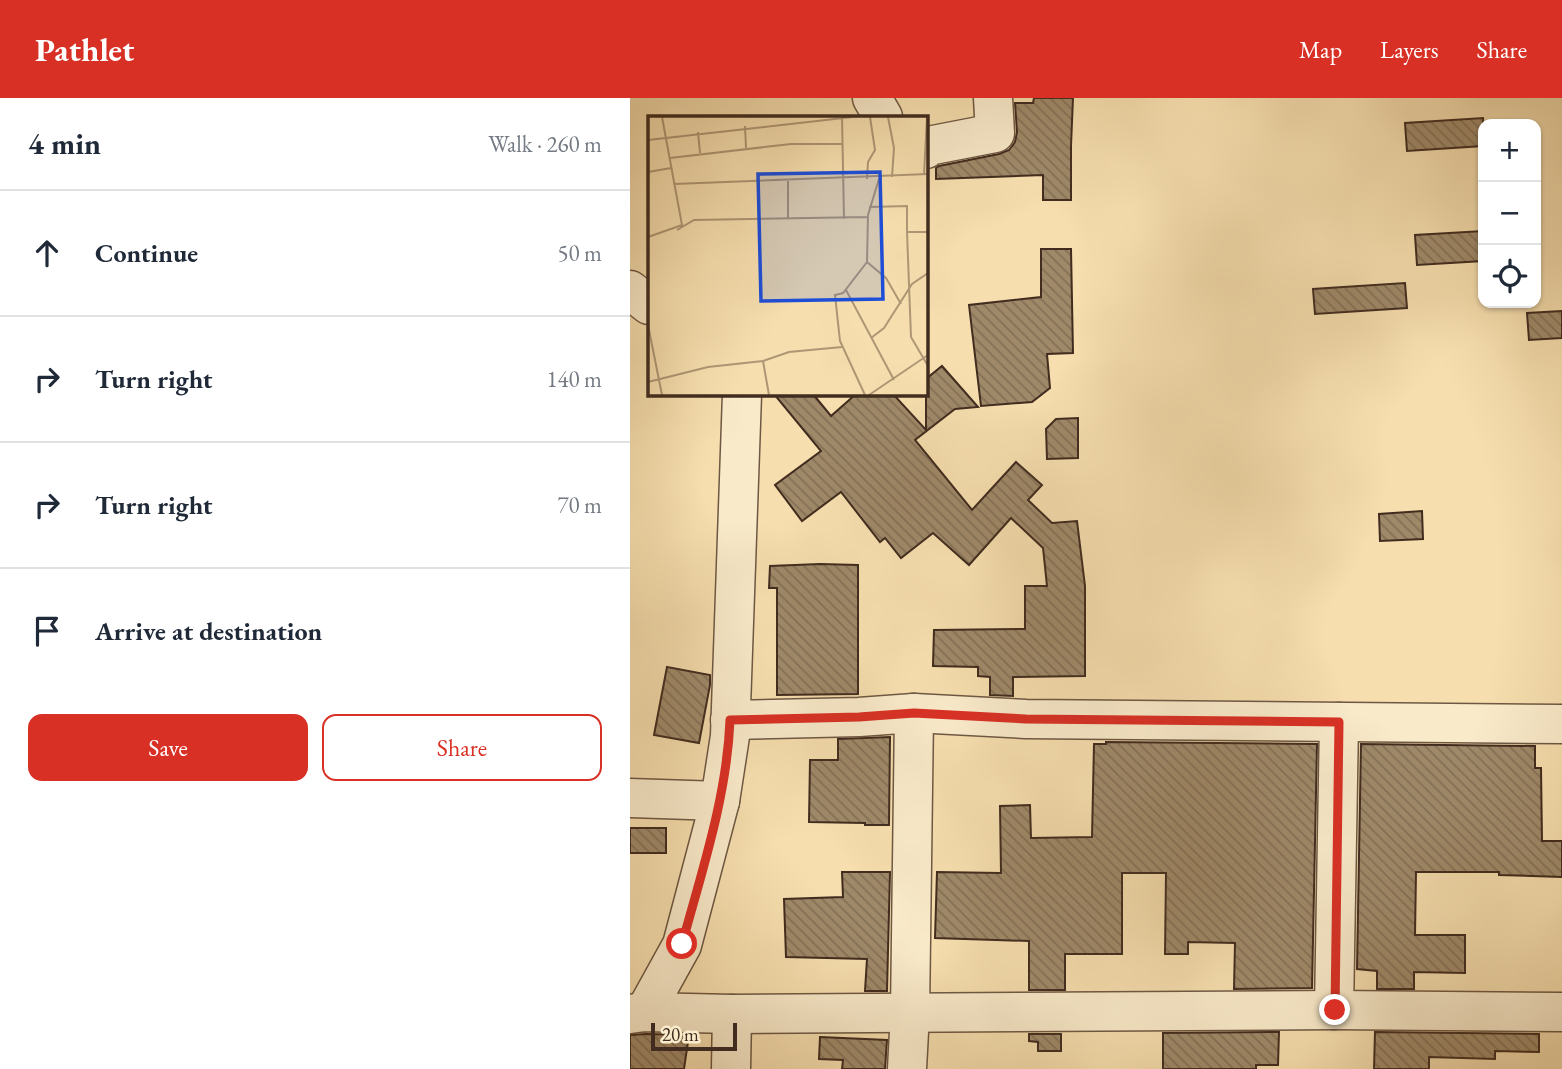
<!DOCTYPE html>
<meta charset="utf-8">
<style>
body{margin:0;font-family:"EB Garamond",serif;background:#f6f6f7;color:#1f2937}
.controls{position:absolute;right:21px;top:21px;display:grid;overflow:hidden;border-radius:14px;box-shadow:0 2px 5px #0004}
.controls button{width:63px;height:63px;display:grid;place-items:center;padding:0;border:0;border-bottom:2px solid #e0e1e3;background:#fff;color:#1f2937;font:35px sans-serif}
.scale{position:absolute;left:21px;bottom:18px;width:86px;box-sizing:border-box;padding-left:7px;border:4px solid #412c1f;border-top:0;font-size:19px;line-height:24px;white-space:nowrap;color:#412c1f;-webkit-text-stroke:5px #f9eaca;paint-order:stroke}
.stop{position:absolute;width:21px;height:21px;margin:-16px;border:5px solid #d93025;border-radius:50%;background:#fff}
.stop.end{background:#d93025;border-color:#fff;box-shadow:0 2px 7px #0008}
.list{margin:0;padding:0;list-style:none}
h2{display:flex;justify-content:space-between;align-items:center;height:91px;margin:0;padding:0 28px;font-size:30px}
h2 small{font-size:23px;font-weight:400;color:#747a83}
.list li{display:grid;grid-template-columns:46px 1fr auto;gap:21px;align-items:center;box-sizing:border-box;height:126px;padding:0 28px;border-top:2px solid #e0e1e3}
.list b{display:block;font-size:26px;white-space:nowrap}
.list em{font-size:23px;font-style:normal;color:#747a83}
.actions{display:flex;gap:14px;padding:21px 28px}
.actions a{flex:1;padding:16px 0;border:2px solid #d93025;border-radius:14px;text-align:center;font-size:24px;color:#d93025}
.actions .main{background:#d93025;color:#fff}
.icon{flex:none;width:38px;height:38px;fill:none;stroke:currentColor;stroke-width:2;stroke-linecap:round;stroke-linejoin:round}
.map{position:relative;flex:none;width:932px;height:971px;overflow:hidden}
header{display:flex;align-items:center;gap:42px;box-sizing:border-box;height:98px;padding:0 35px;background:#d93025;color:#fff}
header strong{font-size:33px}
nav{display:flex;gap:38px;margin-inline-start:auto;font-size:24px}
main{display:flex}
aside{flex:1;background:#fff}
.map>svg:first-child{display:block}
.building{fill:url(#building-back-hatch);stroke:#412c1f;stroke-width:2}
.lines{fill:none;stroke-linecap:round;stroke-linejoin:round}
.minor-casing{stroke:#6e5843;stroke-width:41}
.minor{stroke:#f9eaca;stroke-width:38}
.route{stroke:#d93025;stroke-width:9}
.inset-road{fill:none;stroke:#ae9775;stroke-width:2}
.view{fill:#1d4ed8;fill-opacity:0.15;stroke:#1d4ed8;stroke-width:3.5}
.inset-edge{fill:none;stroke:#412c1f;stroke-width:3.5}
</style>
<header>
<strong>Pathlet</strong>
<nav><a>Map</a><a>Layers</a><a>Share</a></nav>
</header>
<main>
<aside>
<h2>4 min<small>Walk · 260 m</small></h2>
<ul class="list">
<li><svg class="icon" aria-label="ahead" viewBox="0 0 24 24"><path d="M12 20V5M6 11l6-6 6 6"/></svg><div><b>Continue</b></div><em>50 m</em></li>
<li><svg class="icon" aria-label="right" viewBox="0 0 24 24"><path d="M7 20v-9h11M14 6l5 5-5 5"/></svg><div><b>Turn right</b></div><em>140 m</em></li>
<li><svg class="icon" aria-label="right" viewBox="0 0 24 24"><path d="M7 20v-9h11M14 6l5 5-5 5"/></svg><div><b>Turn right</b></div><em>70 m</em></li>
<li><svg class="icon" aria-label="arrive" viewBox="0 0 24 24"><path d="M6 21V4h12l-3 4 3 4H6"/></svg><div><b>Arrive at destination</b></div></li>
</ul>
<div class="actions"><a class="main">Save</a><a>Share</a></div>
</aside>
<div class="map">
<svg width="932" height="971" viewBox="0 0 932 971">
<defs>
<pattern id="building-back-hatch" width="6" height="6" patternUnits="userSpaceOnUse" patternTransform="scale(1.75)"><rect width="6" height="6" fill="#9f8969"/><path d="M-1 5l2 2M0 0l6 6M5-1l2 2" fill="none" stroke="#837056"/></pattern>
</defs>
<rect width="100%" height="100%" fill="#f6deae"/>
<filter id="stains"><feTurbulence type="fractalNoise" baseFrequency=".00286" numOctaves="4"/><feColorMatrix values="0 0 0 0 .2 0 0 0 0 .09 0 0 0 0 .02 0 0 0 .5 -.17"/></filter>
<radialGradient id="worn" r=".72"><stop offset=".6" stop-color="#630" stop-opacity="0"/><stop offset="1" stop-color="#630" stop-opacity=".3"/></radialGradient>
<!-- building -->
<g class="building">
<polygon points="404,0 443,0 441,48 441,102 413,102 413,77 306,81 306,70 309,68 369,56 379,52 385,44 387,34 385,5 403,5"/>
<polygon points="853,20 853,48 777,53 775,25"/>
<polygon points="853,133 853,163 787,167 785,137"/>
<polygon points="411,151 441,151 443,255 417,256 420,290 402,304 351,308 339,207 411,199"/>
<polygon points="775,185 777,210 685,216 683,191"/>
<polygon points="932,213 932,240 899,242 897,215"/>
<polygon points="312,268 348,309 325,311 285,342 342,412 386,364 412,387 398,402 422,425 447,423 455,488 455,578 383,579 383,598 360,597 360,579 348,578 348,569 303,568 304,532 395,531 395,488 417,488 413,450 381,420 339,467 303,435 271,460 255,440 250,444 211,394 172,423 145,387 191,353 144,296 183,296 201,318 226,296 263,296 296,332 296,281"/>
<polygon points="448,320 448,360 417,361 416,331 426,321"/>
<polygon points="792,413 793,441 750,443 749,416"/>
<polygon points="190,466 228,467 228,596 147,597 147,490 139,490 140,468"/>
<polygon points="37,569 80,577 80,587 69,645 24,637"/>
<polygon points="260,639 259,727 235,727 235,725 179,724 180,662 208,662 208,641"/>
<polygon points="476,644 687,646 682,890 604,891 605,845 558,844 558,856 535,856 536,775 492,775 492,856 435,856 435,892 399,892 399,843 305,840 307,774 371,775 370,708 400,707 401,740 462,739 464,646 476,646"/>
<polygon points="731,646 905,648 905,670 911,670 912,743 932,743 932,779 869,777 869,774 786,774 785,837 835,837 835,875 784,874 784,891 747,891 747,873 727,871"/>
<rect x="0" y="730" width="36" height="25"/>
<polygon points="212,774 260,774 257,893 235,893 237,861 156,859 154,801 213,799"/>
<polygon points="649,934 648,967 626,967 626,971 533,971 533,935"/>
<polygon points="745,934 909,936 909,954 865,953 865,961 799,959 799,971 744,971"/>
<polygon points="16,936 59,937 54,971 0,971 0,937"/>
<polygon points="399,936 431,936 431,953 408,953 408,944 399,943"/>
<polygon points="190,939 257,942 255,971 212,971 213,962 189,961"/>
</g>
<g class="lines">
<defs>
<g id="minor">
<polyline points="242,0 253,19"/>
<polyline points="296,51 298,48 365,35 363,0"/>
<polyline points="0,192 19,207"/>
<polyline points="100,622 229,619 284,615 396,621 932,626"/>
<polyline points="0,700 90,703"/>
<polyline points="704,912 709,624"/>
<polyline points="15,914 52,847 90,703 100,638 112,296"/>
<polyline points="0,916 15,914 102,916 704,912 932,914"/>
<polyline points="101,971 102,916"/>
<polyline points="277,971 280,915 284,615"/>
</g>
</defs>
<!-- minor casing -->
<use href="#minor" class="minor-casing"/>
<!-- minor -->
<use href="#minor" class="minor"/>
</g>
<g class="lines">
<!-- route -->
<path class="route" d="M52,846C72,773 97,698 100,622L229,619L284,615L396,621L709,624L705,912"/>
</g>
<!-- overview -->
<g transform="translate(18 18)">
<rect width="280" height="280" fill="#f6deae"/>
<path class="inset-road" d="M194,1L196,103M240,1L246,32L244,61M97,10L98,32M50,16L52,37M0,24L204,1M22,42L143,28H195M0,56L23,52M276,59L279,1M219,63L220,46L227,34L222,1M140,65V103M26,68L280,58M221,91L259,90V116H280M29,114L46,104L220,101M259,116L263,221L280,250M0,121L34,109L14,1M219,146L238,162L253,188M198,174L246,264M0,209L14,279M223,222L236,212L264,168L280,157M115,245L121,279M0,266L60,251L115,245L141,236L194,231M217,279L192,225L187,179L195,177L219,146L220,99L231,63M221,279L280,239"/>
<path class="view" d="M232,56L235,183L113,185L110,58Z"/>
<rect width="280" height="280" class="inset-edge"/>
</g>
<rect width="100%" height="100%" filter="url(#stains)"/>
<rect width="100%" height="100%" fill="url(#worn)"/>
</svg>
<div class="controls">
<button>+</button>
<button>−</button>
<button><svg class="icon" aria-label="locate" viewBox="0 0 24 24"><circle cx="12" cy="12" r="6"/><path d="M12 2v4M12 18v4M2 12h4M18 12h4"/></svg></button>
</div>
<div class="scale">20 m</div>
<div class="stop" style="left:52px;top:846px"></div>
<div class="stop end" style="left:705px;top:912px"></div>
</div>
</main>
